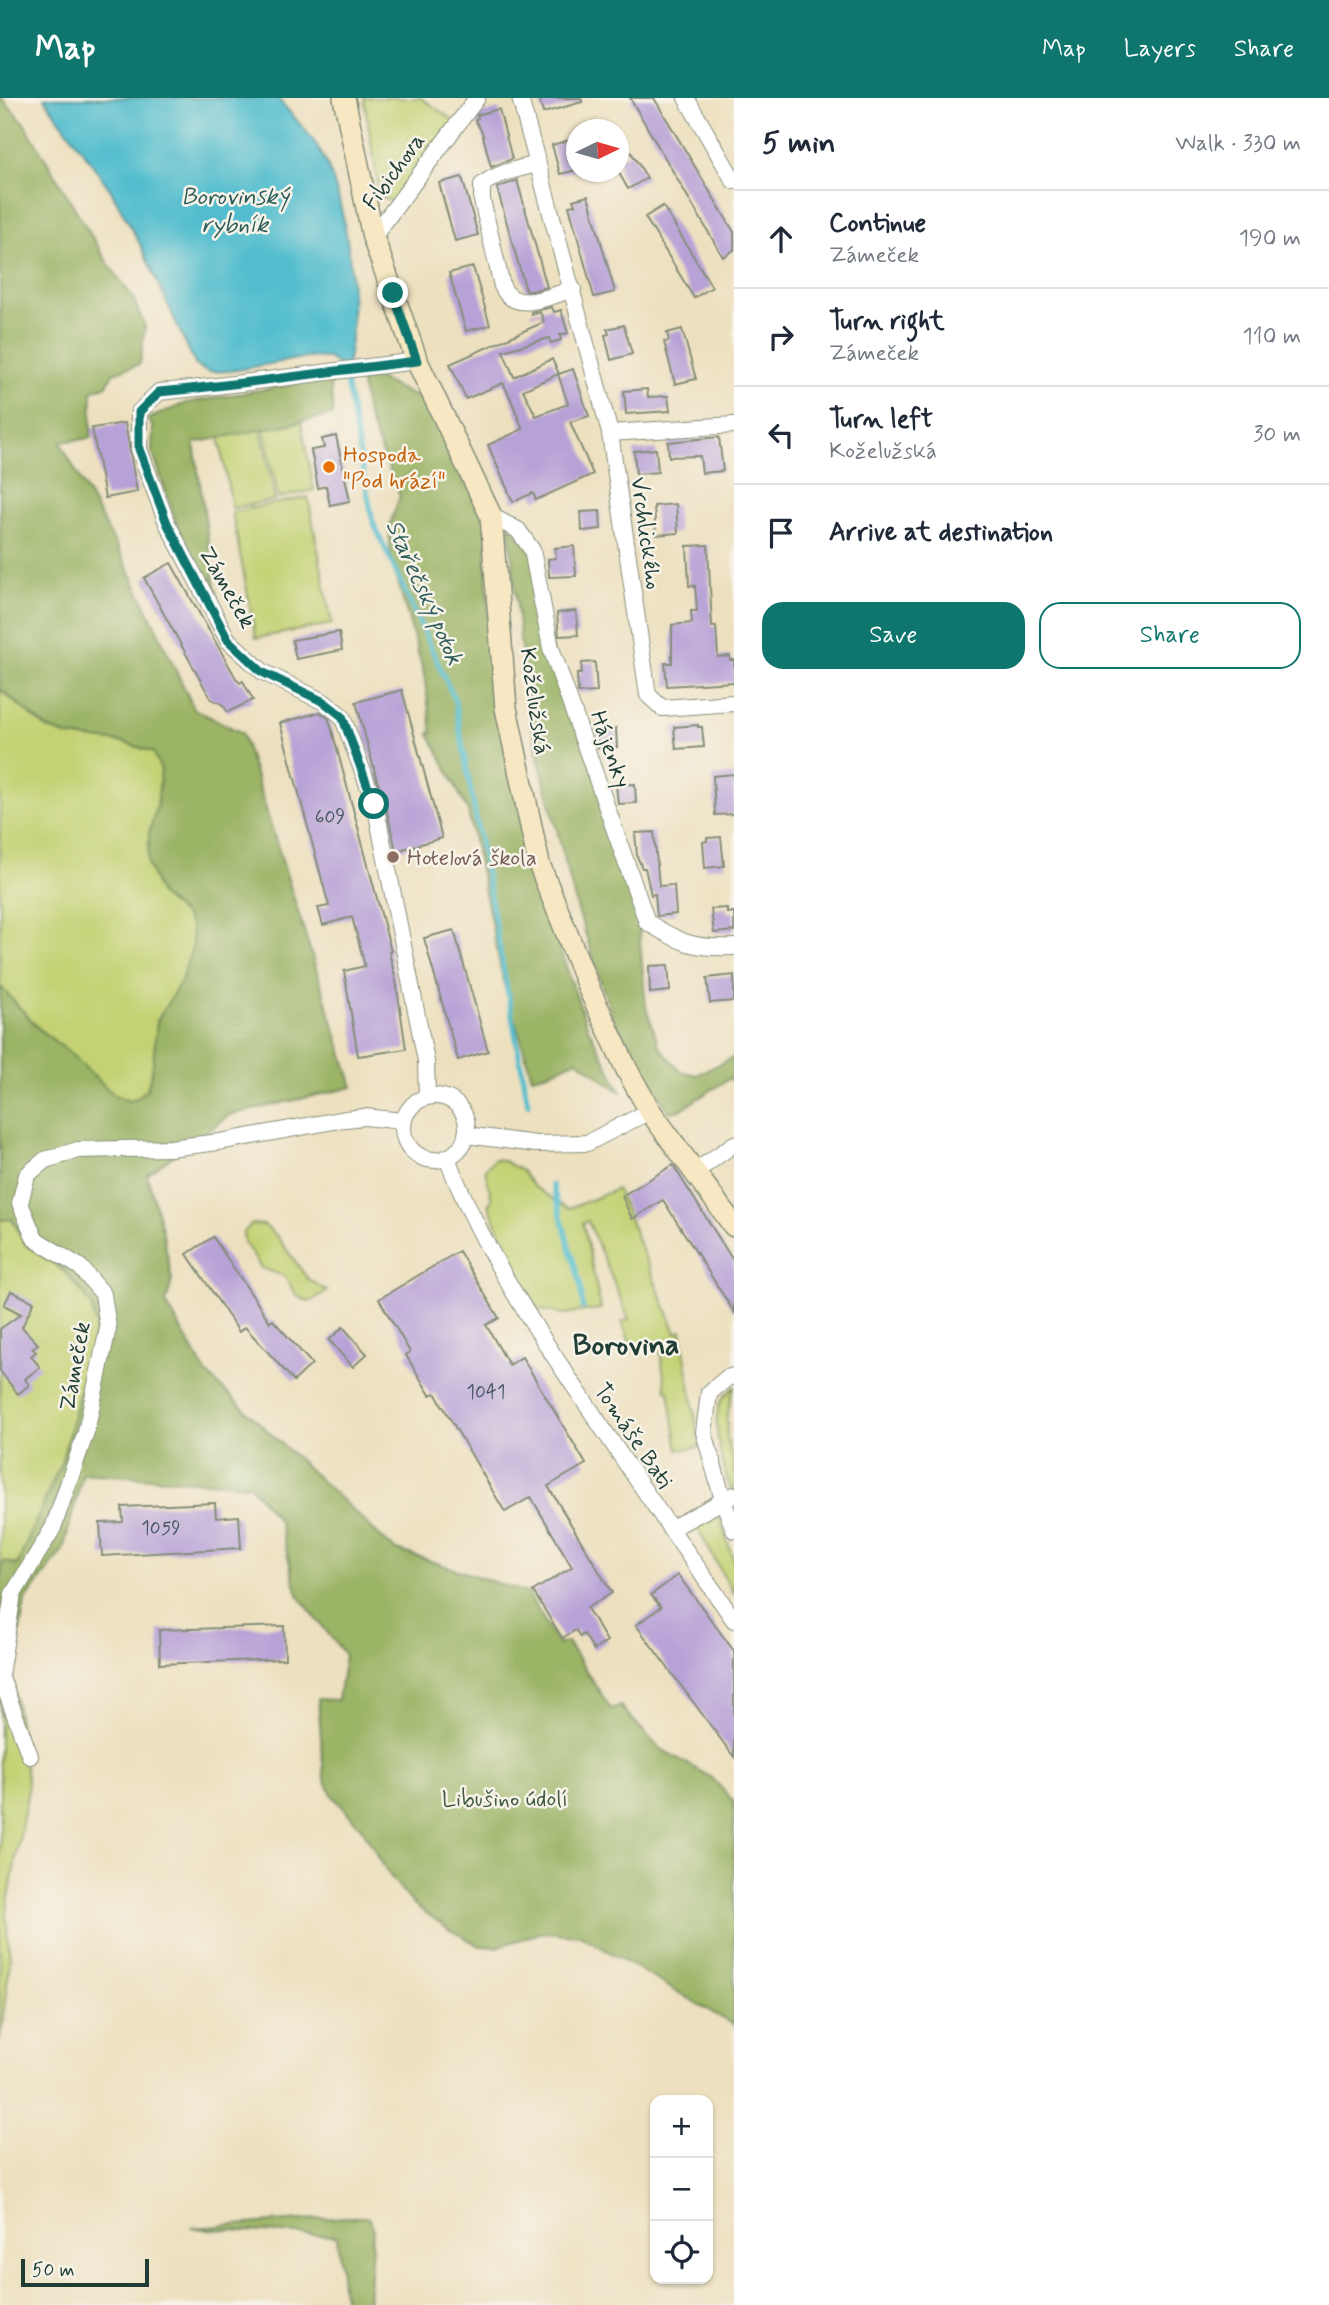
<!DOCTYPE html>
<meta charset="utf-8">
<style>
body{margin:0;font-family:Mynerve,sans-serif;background:#f6f6f7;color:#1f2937}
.controls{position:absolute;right:21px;bottom:21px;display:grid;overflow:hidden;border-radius:14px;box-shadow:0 2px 5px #0004}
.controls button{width:63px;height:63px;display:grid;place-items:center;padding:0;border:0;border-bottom:2px solid #e0e1e3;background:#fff;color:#1f2937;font:35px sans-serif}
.compass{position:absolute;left:566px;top:21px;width:63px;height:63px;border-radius:50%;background:#fff;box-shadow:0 2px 5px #0004;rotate:85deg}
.scale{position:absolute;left:21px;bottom:18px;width:128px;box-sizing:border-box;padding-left:7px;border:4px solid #1f3d34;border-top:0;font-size:19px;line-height:24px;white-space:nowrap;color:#1f3d34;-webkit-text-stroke:5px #f7f3e8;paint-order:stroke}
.stop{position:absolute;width:21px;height:21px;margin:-16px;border:5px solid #0f766e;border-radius:50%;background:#fff}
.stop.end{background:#0f766e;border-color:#fff;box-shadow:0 2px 7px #0008}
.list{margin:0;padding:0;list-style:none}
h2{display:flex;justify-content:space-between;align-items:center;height:91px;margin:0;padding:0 28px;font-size:30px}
h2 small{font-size:23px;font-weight:400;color:#747a83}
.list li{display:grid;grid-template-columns:46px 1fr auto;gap:21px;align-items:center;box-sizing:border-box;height:98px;padding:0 28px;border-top:2px solid #e0e1e3}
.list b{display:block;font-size:26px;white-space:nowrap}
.list p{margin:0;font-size:23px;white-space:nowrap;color:#747a83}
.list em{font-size:23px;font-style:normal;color:#747a83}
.actions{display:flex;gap:14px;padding:21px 28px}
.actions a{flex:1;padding:16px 0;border:2px solid #0f766e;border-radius:21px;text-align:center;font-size:24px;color:#0f766e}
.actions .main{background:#0f766e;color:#fff}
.icon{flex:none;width:38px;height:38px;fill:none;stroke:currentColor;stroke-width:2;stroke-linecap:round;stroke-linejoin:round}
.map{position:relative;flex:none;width:734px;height:2207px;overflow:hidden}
header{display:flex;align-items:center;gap:42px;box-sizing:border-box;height:98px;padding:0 35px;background:#0f766e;color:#fff}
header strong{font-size:33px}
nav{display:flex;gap:38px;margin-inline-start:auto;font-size:24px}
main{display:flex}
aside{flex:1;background:#fff}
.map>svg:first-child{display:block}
.green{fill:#c4d275;stroke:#728854;stroke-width:2}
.forest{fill:#9bb466;stroke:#5d784d;stroke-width:2}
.water{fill:#52bdce;stroke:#387d81;stroke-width:2}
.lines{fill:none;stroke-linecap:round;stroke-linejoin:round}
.stream{stroke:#52bdce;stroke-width:5}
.building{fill:#b7a2d7;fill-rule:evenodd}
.street-casing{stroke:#868e7a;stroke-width:18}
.secondary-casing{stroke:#868e7a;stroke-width:24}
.street{stroke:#fff;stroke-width:16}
.secondary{stroke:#f7e8c3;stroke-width:21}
.route{stroke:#0f766e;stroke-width:9}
.food-dot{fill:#e8710a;stroke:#f7f3e8;stroke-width:2.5}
.education-dot{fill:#8d6e63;stroke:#f7f3e8;stroke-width:2.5}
.labels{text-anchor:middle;stroke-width:5;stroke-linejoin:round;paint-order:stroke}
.number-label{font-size:19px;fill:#45565d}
.street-label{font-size:23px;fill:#1f3d34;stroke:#f7f3e8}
.food-label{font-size:23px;fill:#c56008;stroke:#f7f3e8;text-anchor:start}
.education-label{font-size:23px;fill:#785e54;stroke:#f7f3e8;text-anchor:start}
.park-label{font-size:23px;fill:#405b41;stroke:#f7f3e8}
.water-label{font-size:24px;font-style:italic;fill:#2c5d5a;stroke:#f7f3e8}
.district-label{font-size:30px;font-weight:bold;fill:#1f3d34;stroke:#f7f3e8}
</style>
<header>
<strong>Map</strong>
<nav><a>Map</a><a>Layers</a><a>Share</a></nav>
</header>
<main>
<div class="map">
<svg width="734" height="2207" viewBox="0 0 734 2207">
<rect width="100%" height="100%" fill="#f7f3e8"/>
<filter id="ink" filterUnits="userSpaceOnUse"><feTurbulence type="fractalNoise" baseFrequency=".0143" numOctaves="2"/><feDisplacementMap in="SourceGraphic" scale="14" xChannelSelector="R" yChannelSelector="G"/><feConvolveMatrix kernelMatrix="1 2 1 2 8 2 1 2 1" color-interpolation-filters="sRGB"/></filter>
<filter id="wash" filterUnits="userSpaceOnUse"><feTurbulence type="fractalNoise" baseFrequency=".00686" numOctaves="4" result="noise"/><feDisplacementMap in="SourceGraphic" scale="28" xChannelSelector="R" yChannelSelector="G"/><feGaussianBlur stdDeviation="1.57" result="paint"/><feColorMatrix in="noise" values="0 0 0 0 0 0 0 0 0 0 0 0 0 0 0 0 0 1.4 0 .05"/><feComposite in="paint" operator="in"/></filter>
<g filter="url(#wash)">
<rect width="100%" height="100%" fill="#ede0bf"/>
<!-- green -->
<g class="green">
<polygon points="364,0 421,0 457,25 398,105 380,99"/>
<polygon points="301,324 314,392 278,400 264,331"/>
<polygon points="261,331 275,402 232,410 219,339"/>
<polygon points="308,399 332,526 256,540 232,414"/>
<polygon points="0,592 47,630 68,638 123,644 153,654 162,672 157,708 149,735 160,797 185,817 191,828 193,848 181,883 173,899 147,991 138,999 129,1003 114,997 69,954 40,932 0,888"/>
<polygon points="495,1061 502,1062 522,1073 533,1088 568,1111 617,1091 676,1235 681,1233 700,1349 678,1352 669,1293 666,1293 659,1243 633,1253 622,1224 629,1221 588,1123 583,1125 601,1211 563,1216 538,1211 518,1174 488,1106 492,1103 485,1071"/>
<polygon points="12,1120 26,1147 63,1172 83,1195 91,1206 96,1229 62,1363 17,1467 3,1463 0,1488 0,1122"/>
<polygon points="252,1126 264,1127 276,1137 308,1181 327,1193 309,1204 297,1198 284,1178 261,1170 244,1144 243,1135"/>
<path d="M734,1289L727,1319V1341L734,1366V1392L730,1391C723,1369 709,1322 722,1301C725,1297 730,1293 734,1289Z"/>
<polygon points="711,1418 717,1418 720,1421 734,1463 734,1497 696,1427"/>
<polygon points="0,1613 23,1650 28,1691 6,1817 10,1862 0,1943"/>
</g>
<!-- forest -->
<g class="forest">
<polygon points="0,0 2,0 24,25 107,164 133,200 145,229 140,266 113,275 107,287 92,293 91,340 60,344 126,466 194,611 242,635 353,989 229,1017 147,1077 162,1131 172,1182 166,1205 206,1275 394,1451 528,1495 558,1546 567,1544 611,1611 620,1608 658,1649 712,1680 734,1704 734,1927 580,1837 543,1834 497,1849 480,1848 449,1831 413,1806 387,1774 363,1732 332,1697 324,1679 318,1601 338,1602 345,1557 298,1497 279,1423 250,1387 83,1375 63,1452 25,1503 12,1577 23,1650 0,1613 0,1488 3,1463 17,1467 62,1363 96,1229 91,1206 83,1195 63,1172 26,1147 12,1121 0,1122 0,888 40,932 69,954 114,997 129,1003 138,999 147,991 152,975 157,923 181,883 193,847 191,828 184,817 160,797 148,766 149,735 157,708 161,672 153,654 123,644 68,638 47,630 0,591"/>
<polygon points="360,278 379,281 439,310 491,418 486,456 490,569 522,728 557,843 587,928 622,995 577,962 548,975 532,979 504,886 468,713 429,635 432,634 424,576 391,459 389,429 400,398 367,317"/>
<polygon points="330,280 333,317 194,345 216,495 206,484 181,438 152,353 153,329 148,321 186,305"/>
<polygon points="509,427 532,452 551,550 647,824 639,833 646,909 659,948 680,973 697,977 734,959 734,985 730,980 680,1012 669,1014 612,919 576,806 538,658 525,590"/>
<polygon points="345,2119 368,2119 373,2132 368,2207 344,2207 337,2138 191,2130"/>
</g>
<!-- water -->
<path class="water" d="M44,0H278C291,17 308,33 319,51C350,105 360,212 346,272L328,260L308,259L231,273L209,274L196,268L140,146L110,91Z"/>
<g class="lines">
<!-- stream -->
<g class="stream">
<polyline points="344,273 373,424 454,600 528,1006"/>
<polyline points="552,1087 580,1185 583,1210"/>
</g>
</g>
<g id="blocks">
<!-- building -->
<g class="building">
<polygon points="539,0 581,0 582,4 543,15"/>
<polygon points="630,0 654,0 734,134 734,152 723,159"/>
<polygon points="499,11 512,61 491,69 482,34 475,22 478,20 477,17"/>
<polygon points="573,41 577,55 577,72 560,76 552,47"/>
<polygon points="631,54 647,80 628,91 619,75 619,61"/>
<polygon points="462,79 478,137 455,143 439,85"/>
<polygon points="517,82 547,189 532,193 526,193 497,90"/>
<polygon points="588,98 615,194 594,199 569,108 575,107 573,102"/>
<polygon points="663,108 712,189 694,200 645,119"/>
<polygon points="473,169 490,227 466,233 449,175"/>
<path d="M552,209L554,214L561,212L568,235L560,237L561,242L551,245L549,240L503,253L514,279L552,261L559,276L573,271L589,318L570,324L593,376L536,402L533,395L513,404L488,347L523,331L510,299L503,285L466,301L450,266L544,224L540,214L532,217L531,214ZM558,276L568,306L536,318L523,292Z"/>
<polygon points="624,227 632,256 611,262 605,237 609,236 607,231"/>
<polygon points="682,231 696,281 675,286 664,244 669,243 667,235"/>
<polygon points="647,291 648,299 668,298 670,313 626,316 624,293"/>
<polygon points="125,325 137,394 105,400 92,330"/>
<polygon points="336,338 350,403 330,407 326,388 318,390 311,352 324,350 322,341"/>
<polygon points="719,339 723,373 702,375 700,358 669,359 668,344"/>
<polygon points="656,351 658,374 636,376 634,353"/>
<polygon points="676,406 678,435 656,437 654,408"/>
<polygon points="600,413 601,431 582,433 581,414"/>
<polygon points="708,447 712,529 716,528 718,559 730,558 730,562 734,562 734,584 667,588 665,565 672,565 672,527 692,525 691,513 697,513 695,488 689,488 687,448"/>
<polygon points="574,448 576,478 549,479 548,461 556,460 555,450"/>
<polygon points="171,465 237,582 240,585 243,583 253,602 228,614 222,606 211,601 144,480"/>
<polygon points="576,513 578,537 559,538 557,515"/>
<polygon points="339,534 342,552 296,561 292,542"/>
<polygon points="595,564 597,594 578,595 577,576 581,576 582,565"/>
<polygon points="402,592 442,740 396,753 385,704 377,682 356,604"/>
<polygon points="320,614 329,621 391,853 389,854 396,883 406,951 358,958 344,873 365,868 352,819 323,827 318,810 329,808 280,625"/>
<polygon points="698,627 698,629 702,629 704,649 676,651 674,629"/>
<polygon points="616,630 617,649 598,650 597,632"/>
<polygon points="734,676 734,716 715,717 713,678"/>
<polygon points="635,686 636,705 618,706 616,687"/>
<polygon points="654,734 659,788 674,787 676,816 657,818 655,796 651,797 645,770 642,770 637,758 635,735"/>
<polygon points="721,739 724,768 705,770 703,744 707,743 707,740"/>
<polygon points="727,810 727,815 734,814 734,833 714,835 711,811"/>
<polygon points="454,832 488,953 458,962 424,840"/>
<polygon points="668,867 670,893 650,895 649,868"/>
<polygon points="734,877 734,903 710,905 707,880"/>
<polygon points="673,1067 734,1164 734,1214 663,1102 632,1121 622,1098"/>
<polygon points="213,1139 270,1224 273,1222 312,1266 294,1283 245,1229 239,1234 187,1156"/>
<polygon points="459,1153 499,1220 486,1227 509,1267 522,1259 586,1366 548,1388 612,1495 587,1510 607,1543 594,1552 584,1536 580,1539 576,1532 562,1540 533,1493 572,1469 531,1399 505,1414 435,1295 430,1297 406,1257 410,1254 379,1201"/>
<polygon points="11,1193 34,1204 22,1229 38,1246 32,1250 36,1254 31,1258 40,1269 25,1281 29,1287 18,1296 0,1273 0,1231 21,1216 4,1207"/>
<polygon points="343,1229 367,1256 353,1269 329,1242"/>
<polygon points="215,1405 216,1420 239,1418 241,1450 102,1458 100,1425 123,1424 122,1409"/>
<polygon points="678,1477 734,1553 734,1659 636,1527 661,1509 651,1497"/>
<polygon points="284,1528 285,1561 160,1566 159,1532"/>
</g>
</g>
</g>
<g filter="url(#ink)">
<use href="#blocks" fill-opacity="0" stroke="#868e7a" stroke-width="2"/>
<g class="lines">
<defs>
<g id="street">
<polyline points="520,0 610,335 648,597 662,610 734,605"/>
<polyline points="686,0 734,83"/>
<path d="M538,66C519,71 498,74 482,87V102L502,188C515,217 550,198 573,191"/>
<polyline points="373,139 477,0"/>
<path d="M417,263C331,273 245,286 159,294L139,314V351L167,425L228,542L263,574L324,604L342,618L375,706L426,963L427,998"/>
<polyline points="610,335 734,327"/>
<path d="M491,418L518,432L532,452L551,550L647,824C680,845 695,851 734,849"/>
<circle cx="435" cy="1030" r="32"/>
<polyline points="466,1037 536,1046 587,1045 650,1013"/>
<path d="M447,1060C482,1150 535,1231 589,1310C636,1381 685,1452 734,1522"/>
<polyline points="695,1074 734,1046"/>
<polyline points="734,1278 727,1280 709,1295 704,1334 723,1402 734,1432"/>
<polyline points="670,1431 734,1397"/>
<polyline points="30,1658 0,1577 13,1496 53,1430 86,1334 108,1230 103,1196 80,1169 35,1141 20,1105 27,1077 45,1062 78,1052 170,1050 219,1044 345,1021 365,1019 403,1023"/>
</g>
<polyline id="secondary" points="344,0 373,139 417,263 491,418 506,610 539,766 590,893 627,972 650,1013 734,1128"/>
</defs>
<!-- street casing -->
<use href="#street" class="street-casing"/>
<!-- secondary casing -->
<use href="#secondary" class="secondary-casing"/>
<!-- street -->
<use href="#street" class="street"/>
<!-- secondary -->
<use href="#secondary" class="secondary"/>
</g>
</g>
<g class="lines" filter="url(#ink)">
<!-- route -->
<path class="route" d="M374,706L342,618L324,604L262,574L228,542L167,425L139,351V314L159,294C245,286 331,273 417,263L393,195"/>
</g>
<!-- markers -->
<circle class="food-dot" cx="329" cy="369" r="7"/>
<circle class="education-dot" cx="393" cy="759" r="7"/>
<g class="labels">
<!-- number labels -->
<g class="number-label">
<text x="330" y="725">609</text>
<text x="486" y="1300">1041</text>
<text x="161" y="1436">1059</text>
</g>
<!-- street labels -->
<g class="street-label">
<text transform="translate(393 73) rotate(-54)" y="8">Fibichova</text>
<text transform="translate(647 435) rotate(82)" y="8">Vrchlického</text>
<text transform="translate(228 489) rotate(60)" y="8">Zámeček</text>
<text transform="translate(536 603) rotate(82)" y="8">Koželužská</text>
<text transform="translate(611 651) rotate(71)" y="8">Hájenky</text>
<text transform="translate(74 1268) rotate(-80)" y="8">Zámeček</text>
<text transform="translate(634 1337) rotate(56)" y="8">Tomáše Bati</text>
</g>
<!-- food labels -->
<g class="food-label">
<text x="343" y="364">Hospoda<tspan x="343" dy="26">"Pod hrází"</tspan></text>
</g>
<!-- education labels -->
<g class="education-label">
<text x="407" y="767">Hotelová škola</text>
</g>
<!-- park labels -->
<g class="park-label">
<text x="505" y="1708">Libušino údolí</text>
</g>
<!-- water labels -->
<g class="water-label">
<text x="235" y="106">Borovinský<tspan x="235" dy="28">rybník</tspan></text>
<text transform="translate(425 494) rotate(66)" y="8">Stařečský potok</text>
</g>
<!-- district labels -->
<g class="district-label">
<text x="626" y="1256">Borovina</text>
</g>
</g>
</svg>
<div class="controls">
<button>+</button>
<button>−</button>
<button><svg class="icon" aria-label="locate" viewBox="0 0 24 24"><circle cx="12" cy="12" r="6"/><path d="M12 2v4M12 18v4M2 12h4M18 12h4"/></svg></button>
</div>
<svg class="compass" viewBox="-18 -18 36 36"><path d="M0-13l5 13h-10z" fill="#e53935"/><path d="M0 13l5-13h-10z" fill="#747a83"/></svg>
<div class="scale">50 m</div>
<div class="stop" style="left:374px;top:706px"></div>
<div class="stop end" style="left:393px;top:195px"></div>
</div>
<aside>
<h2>5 min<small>Walk · 330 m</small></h2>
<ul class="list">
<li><svg class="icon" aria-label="ahead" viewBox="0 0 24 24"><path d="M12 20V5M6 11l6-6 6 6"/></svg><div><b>Continue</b><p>Zámeček</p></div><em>190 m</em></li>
<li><svg class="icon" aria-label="right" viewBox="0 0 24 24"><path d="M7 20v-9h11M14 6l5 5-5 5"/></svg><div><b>Turn right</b><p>Zámeček</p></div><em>110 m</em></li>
<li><svg class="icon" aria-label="left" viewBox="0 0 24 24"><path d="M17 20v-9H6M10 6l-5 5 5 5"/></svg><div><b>Turn left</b><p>Koželužská</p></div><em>30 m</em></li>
<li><svg class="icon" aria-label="arrive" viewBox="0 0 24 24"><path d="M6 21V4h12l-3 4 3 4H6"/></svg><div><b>Arrive at destination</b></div></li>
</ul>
<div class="actions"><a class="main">Save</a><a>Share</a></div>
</aside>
</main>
